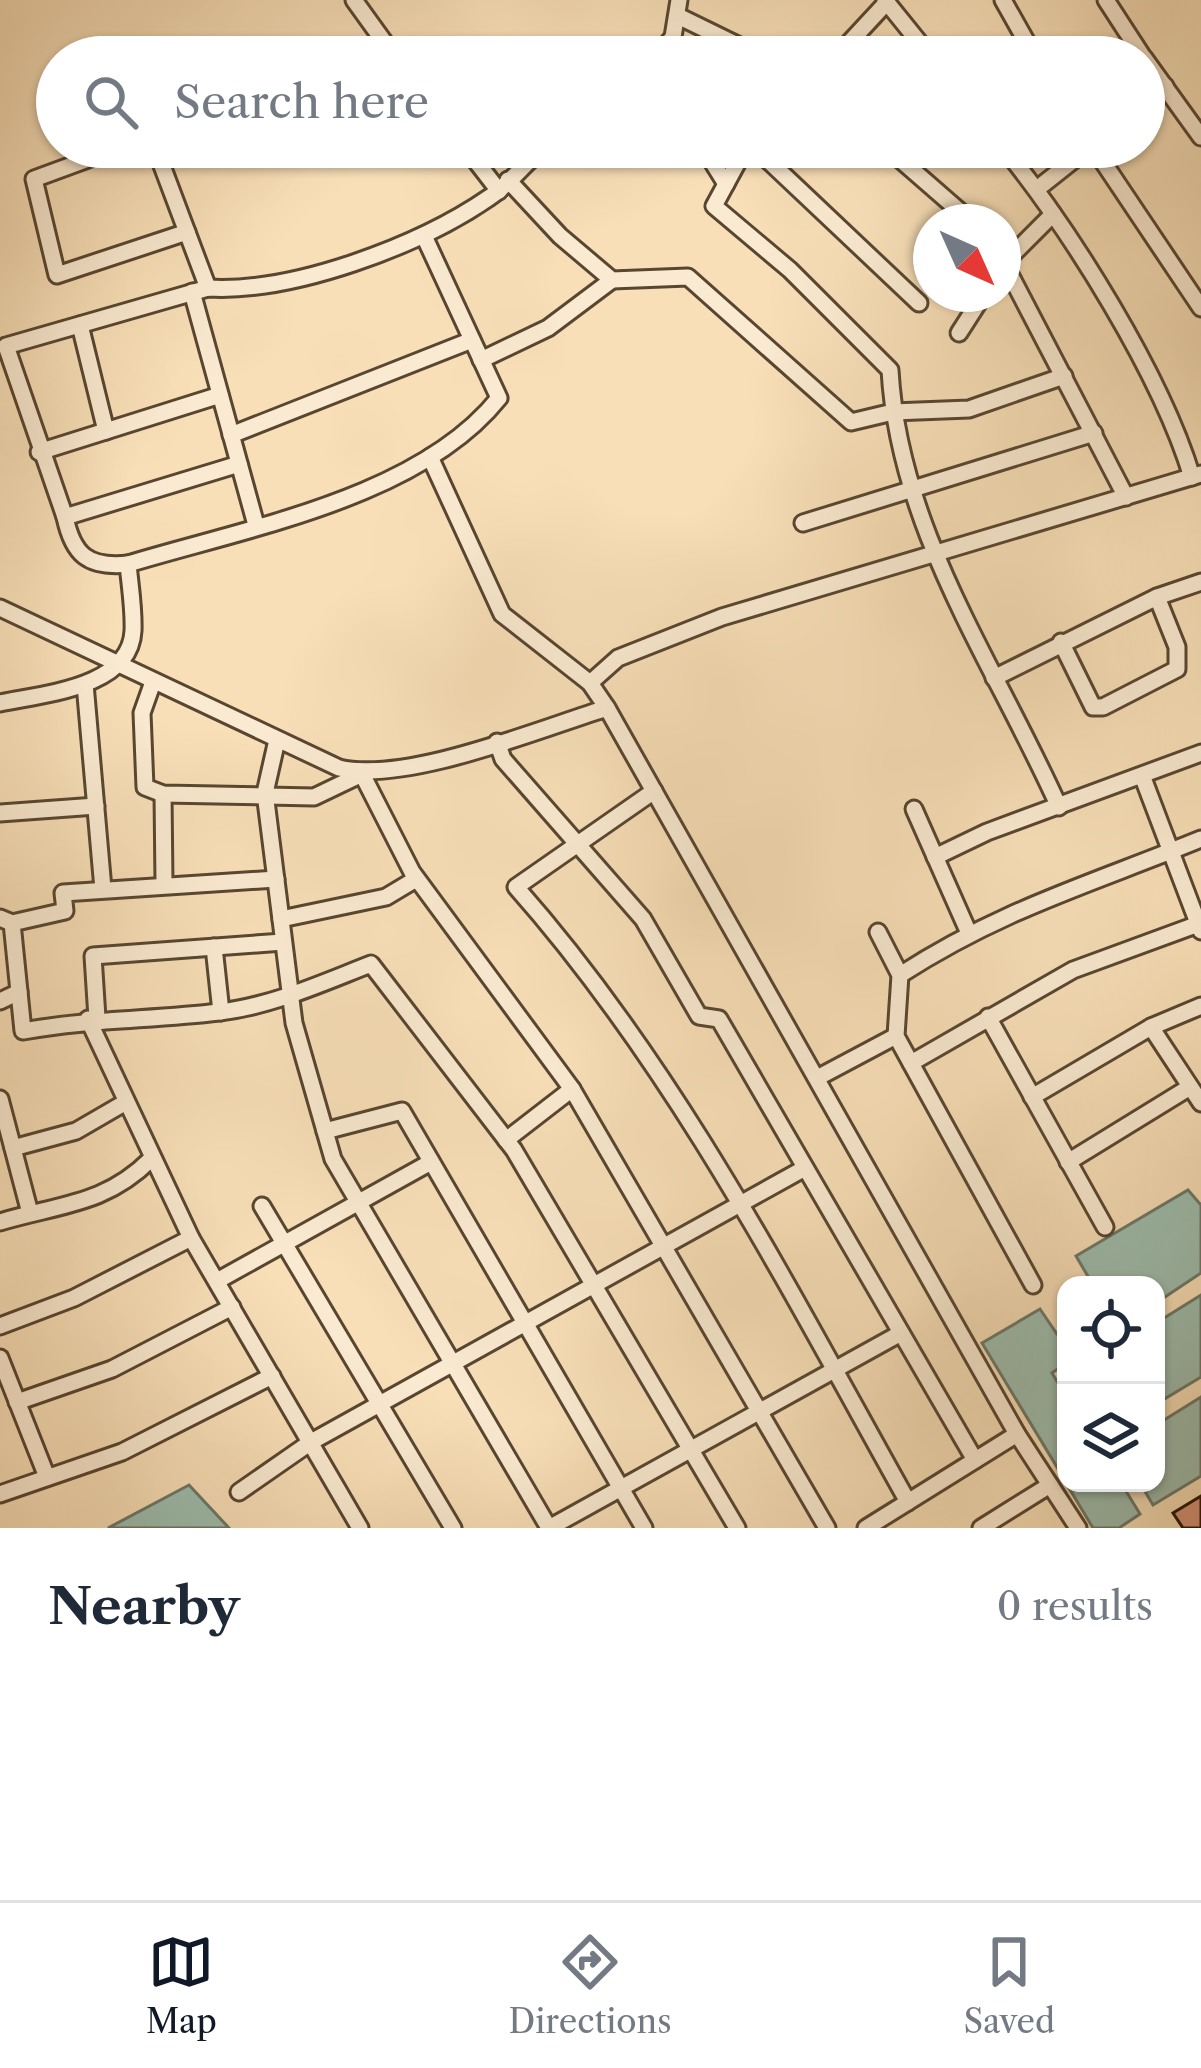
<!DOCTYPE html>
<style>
body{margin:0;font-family:"Libre Caslon Text",serif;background:#f6f6f7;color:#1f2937}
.controls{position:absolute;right:36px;bottom:36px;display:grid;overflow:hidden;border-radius:24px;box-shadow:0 3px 9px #0004}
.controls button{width:108px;height:108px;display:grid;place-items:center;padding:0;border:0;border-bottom:3px solid #e0e1e3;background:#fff;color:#1f2937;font:60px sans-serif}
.compass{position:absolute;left:913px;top:204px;width:108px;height:108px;border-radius:50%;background:#fff;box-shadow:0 3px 9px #0004;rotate:135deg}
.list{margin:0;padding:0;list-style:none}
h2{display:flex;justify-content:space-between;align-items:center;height:156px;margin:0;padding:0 48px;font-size:51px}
h2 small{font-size:39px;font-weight:400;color:#747a83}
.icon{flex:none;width:66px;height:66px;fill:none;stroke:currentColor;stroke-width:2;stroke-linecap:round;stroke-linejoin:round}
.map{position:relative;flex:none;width:1201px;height:1528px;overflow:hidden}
.search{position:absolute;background:#fff;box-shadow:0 3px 9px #0004;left:36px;right:36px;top:36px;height:132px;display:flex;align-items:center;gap:30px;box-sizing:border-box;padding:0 42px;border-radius:66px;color:#747a83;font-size:45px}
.sheet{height:372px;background:#fff}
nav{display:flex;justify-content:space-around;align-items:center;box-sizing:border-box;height:168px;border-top:3px solid #e0e1e3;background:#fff;font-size:33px;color:#747a83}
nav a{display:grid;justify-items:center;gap:6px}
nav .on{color:#111827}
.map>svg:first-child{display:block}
.water{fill:#9dbdae;stroke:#6c796a;stroke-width:3}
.building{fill:#d5947a;stroke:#231304;stroke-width:3}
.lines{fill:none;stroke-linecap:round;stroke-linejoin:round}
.minor-casing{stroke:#584631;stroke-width:21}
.minor{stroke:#faead1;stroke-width:15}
</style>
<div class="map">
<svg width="1201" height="1528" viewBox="0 0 1201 1528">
<rect width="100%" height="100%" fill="#f8dfb8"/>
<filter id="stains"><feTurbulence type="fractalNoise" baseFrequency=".00167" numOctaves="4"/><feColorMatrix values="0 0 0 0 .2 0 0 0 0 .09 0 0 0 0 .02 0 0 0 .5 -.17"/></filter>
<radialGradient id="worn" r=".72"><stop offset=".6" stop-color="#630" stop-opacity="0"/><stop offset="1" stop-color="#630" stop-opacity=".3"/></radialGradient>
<!-- water -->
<g class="water">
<polygon points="1188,1190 1201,1205 1201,1273 1156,1303 1156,1285 1093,1285 1076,1256"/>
<polygon points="1201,1295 1201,1377 1156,1404 1156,1323"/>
<polygon points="1040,1309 1057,1334 1066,1329 1066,1363 1052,1373 1066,1396 1066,1482 982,1343"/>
<polygon points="1201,1397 1201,1476 1153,1505 1140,1483 1156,1483 1156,1425"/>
<polygon points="1066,1483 1121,1483 1140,1514 1119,1528 1093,1528"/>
<polygon points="189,1485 229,1528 108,1528"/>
</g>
<!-- building -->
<polygon class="building" points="1201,1496 1201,1528 1183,1528 1173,1513"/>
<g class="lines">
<defs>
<g id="minor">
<polyline points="354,0 395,57"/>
<polyline points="885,0 931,57"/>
<polyline points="1003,0 1035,57"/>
<polyline points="1106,0 1143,57"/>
<polyline points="680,17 762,57"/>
<polyline points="656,57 673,37 679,0"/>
<polyline points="836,57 887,2"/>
<polyline points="1144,58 1201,137"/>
<polyline points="1144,103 1165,86"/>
<polyline points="121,147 34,179 57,275 187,232"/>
<polyline points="155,147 208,288"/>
<polyline points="465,147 499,191"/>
<polyline points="703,147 726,184"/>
<path d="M746,147L714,206L790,270L890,370C899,531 995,664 1059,807"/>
<polyline points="754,147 919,303"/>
<polyline points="886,147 972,222"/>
<path d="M1003,147C1071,231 1161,374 1192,477"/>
<polyline points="1093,147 1201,308"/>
<polyline points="508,180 560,236 612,280 688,277 851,422 893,412 969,409 1064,376"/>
<polyline points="1037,189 1090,147"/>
<polyline points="1003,261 1126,497"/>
<polyline points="1003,264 1053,214"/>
<polyline points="192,292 256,525"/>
<polyline points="80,325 106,431"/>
<polyline points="959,333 984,294"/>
<polyline points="481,360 548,328 612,280"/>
<polyline points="231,435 472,340"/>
<polyline points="39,452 220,395"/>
<polyline points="430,457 502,614 590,683 607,708 1017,1434 1078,1528"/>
<path d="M239,464L65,517L6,346L208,288C293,293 419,246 490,197C510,184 525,162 545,147"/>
<path d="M65,517C73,555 88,568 128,564"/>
<polyline points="803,523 1094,433"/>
<path d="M0,608L339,768C406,784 539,729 607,708"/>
<polyline points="1061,642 1093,707 1103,707 1177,669 1177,647 1157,597"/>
<polyline points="994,678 1157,597 1201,582"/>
<polyline points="153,682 142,713 145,787 163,794 314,797 362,774 412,872 572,1089 827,1528"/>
<polyline points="590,683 618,658 722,617 1201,474"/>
<polyline points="85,684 103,889"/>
<path d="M0,703C42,694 130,688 133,631C134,609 130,586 128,564C246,528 419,498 499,398L424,236"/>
<polyline points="277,740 265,793 294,1023 333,1159 549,1528 901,1333"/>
<polyline points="497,742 503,759 643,919 699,1016 719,1019 975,1460"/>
<polyline points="1143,778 1201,931"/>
<path d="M654,791L516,887C677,1069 790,1291 908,1502"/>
<polyline points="163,794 164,883"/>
<polyline points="914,809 968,931"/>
<polyline points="0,813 96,806"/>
<polyline points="935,857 987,832 1201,753"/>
<path d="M0,918L12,923L23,1031C89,1019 153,1020 219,1012C272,1006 322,983 371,964L514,1150L737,1528"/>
<polyline points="281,919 386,897 416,879"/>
<polyline points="12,923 65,911 63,893 276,879"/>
<polyline points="878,932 900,975 896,1036 1033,1285"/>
<polyline points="214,947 221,1012"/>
<path d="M900,975C1002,909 1091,884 1201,839"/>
<polyline points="0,1001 19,992"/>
<polyline points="1201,1006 1151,1027 1201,1103"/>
<polyline points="988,1017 1105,1227"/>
<polyline points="97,1018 93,956 283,942"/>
<polyline points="88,1019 191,1238 360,1528"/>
<polyline points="911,1063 1073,970 1201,923"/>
<polyline points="817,1078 896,1036"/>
<polyline points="1032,1097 1151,1027"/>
<polyline points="0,1099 30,1213"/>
<polyline points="325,1131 402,1111 644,1528"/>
<polyline points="506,1140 572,1089"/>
<polyline points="13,1148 76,1131 126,1102"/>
<polyline points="1068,1162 1190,1087"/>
<polyline points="262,1206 453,1528"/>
<path d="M0,1222C60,1204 105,1205 151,1159"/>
<polyline points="217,1281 431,1162"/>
<polyline points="0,1326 74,1298 191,1238"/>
<polyline points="0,1358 47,1477"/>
<polyline points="17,1402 112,1369 232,1307"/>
<polyline points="239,1492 311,1442 805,1168"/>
<polyline points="0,1494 122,1452 272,1376"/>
<polyline points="866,1528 1017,1434"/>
<polyline points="981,1528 1050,1485"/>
</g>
</defs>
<!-- minor casing -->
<use href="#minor" class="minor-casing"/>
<!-- minor -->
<use href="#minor" class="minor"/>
</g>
<rect width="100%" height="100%" filter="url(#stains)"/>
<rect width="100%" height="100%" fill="url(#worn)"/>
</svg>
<div class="controls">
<button><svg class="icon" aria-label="locate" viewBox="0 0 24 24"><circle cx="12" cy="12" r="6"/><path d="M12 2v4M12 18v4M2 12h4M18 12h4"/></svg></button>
<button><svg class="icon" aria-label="layers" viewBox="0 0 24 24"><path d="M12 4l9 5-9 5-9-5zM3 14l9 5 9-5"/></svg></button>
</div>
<svg class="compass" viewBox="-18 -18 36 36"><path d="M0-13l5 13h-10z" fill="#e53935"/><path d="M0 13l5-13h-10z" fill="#747a83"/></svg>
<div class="search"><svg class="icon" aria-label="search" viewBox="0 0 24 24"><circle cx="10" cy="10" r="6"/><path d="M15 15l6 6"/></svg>Search here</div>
</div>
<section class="sheet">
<h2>Nearby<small>0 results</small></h2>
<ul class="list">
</ul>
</section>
<nav>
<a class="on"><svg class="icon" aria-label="map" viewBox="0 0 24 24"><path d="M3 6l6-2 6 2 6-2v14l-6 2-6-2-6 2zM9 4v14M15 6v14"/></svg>Map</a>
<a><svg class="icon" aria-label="directions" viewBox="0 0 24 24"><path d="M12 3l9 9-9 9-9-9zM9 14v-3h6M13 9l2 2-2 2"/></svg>Directions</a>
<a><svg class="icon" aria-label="saved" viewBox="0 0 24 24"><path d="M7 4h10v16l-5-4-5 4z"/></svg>Saved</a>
</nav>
